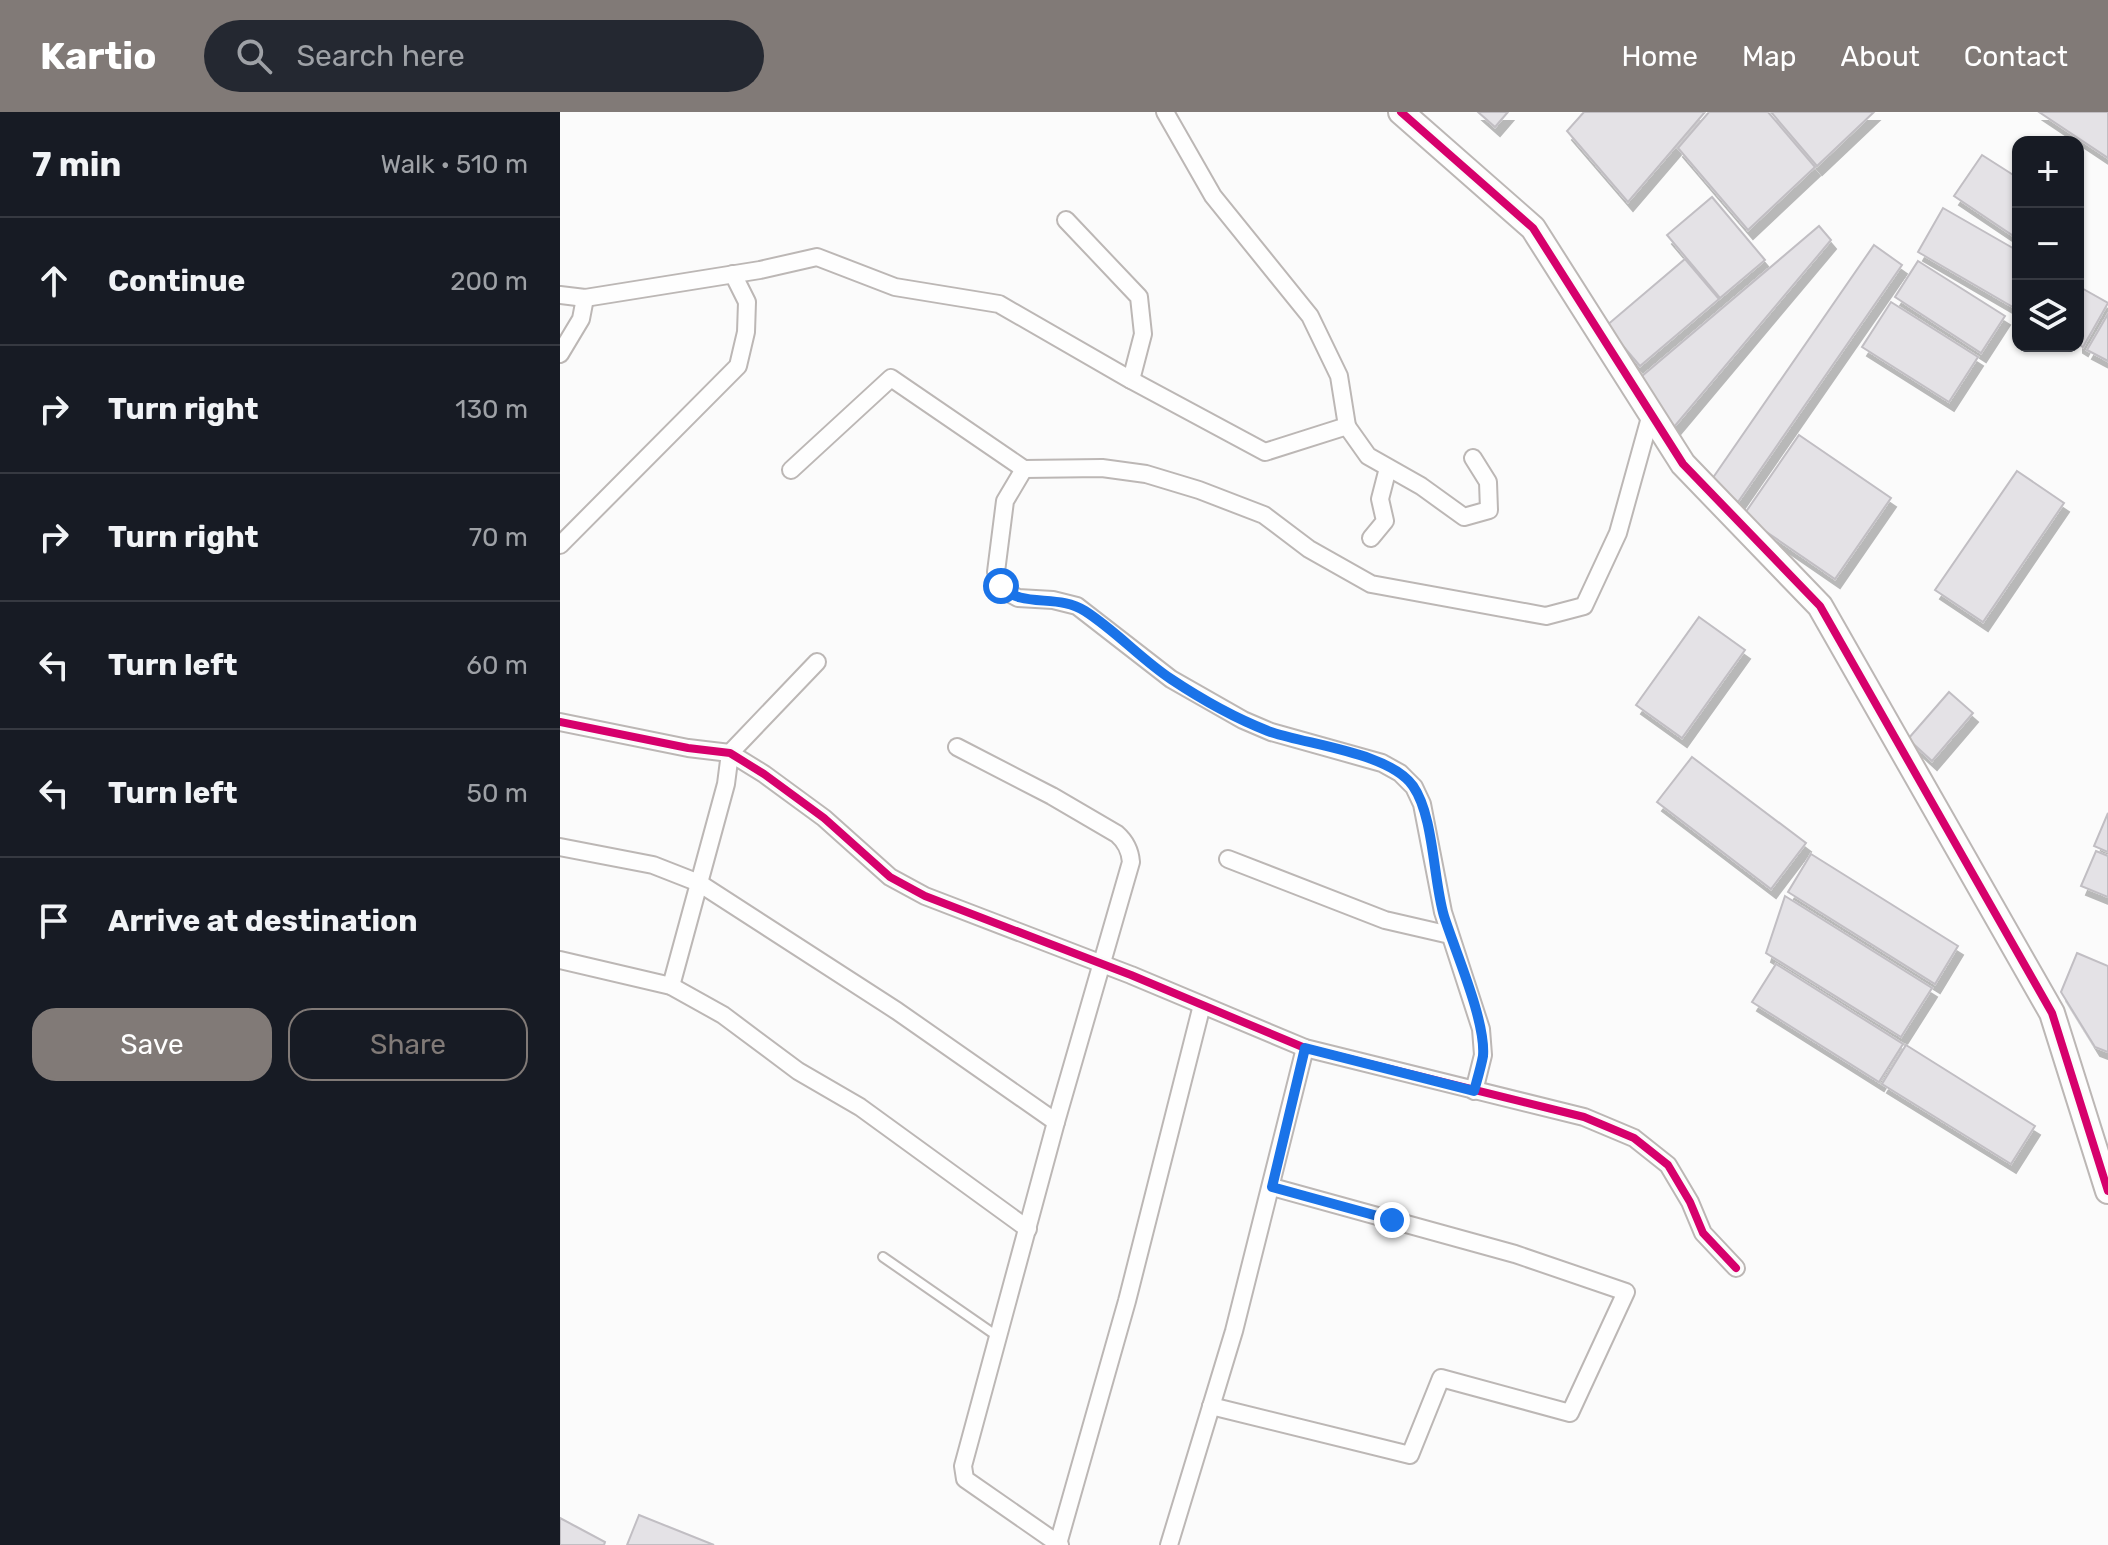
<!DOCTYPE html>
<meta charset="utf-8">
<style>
body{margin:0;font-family:Rubik,sans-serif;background:#242831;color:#f1f3f6}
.controls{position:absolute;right:24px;top:24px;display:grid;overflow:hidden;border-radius:16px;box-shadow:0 2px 6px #0004}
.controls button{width:72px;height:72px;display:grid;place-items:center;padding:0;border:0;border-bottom:2px solid #363941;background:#171b24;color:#f1f3f6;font:40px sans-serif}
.stop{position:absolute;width:24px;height:24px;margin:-18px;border:6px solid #1a73e8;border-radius:50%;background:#fff}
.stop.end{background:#1a73e8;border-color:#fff;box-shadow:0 2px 8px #0008}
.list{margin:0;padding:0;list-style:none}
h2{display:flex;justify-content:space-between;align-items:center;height:104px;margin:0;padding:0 32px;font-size:34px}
h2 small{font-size:26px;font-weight:400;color:#9ea1a6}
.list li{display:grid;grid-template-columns:52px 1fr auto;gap:24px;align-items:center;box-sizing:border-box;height:128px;padding:0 32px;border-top:2px solid #363941}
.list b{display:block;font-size:30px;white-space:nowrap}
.list em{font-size:26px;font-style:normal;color:#9ea1a6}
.actions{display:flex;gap:16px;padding:24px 32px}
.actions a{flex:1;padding:18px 0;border:2px solid #817a77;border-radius:24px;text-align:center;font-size:28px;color:#817a77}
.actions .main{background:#817a77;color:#fff}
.icon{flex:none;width:44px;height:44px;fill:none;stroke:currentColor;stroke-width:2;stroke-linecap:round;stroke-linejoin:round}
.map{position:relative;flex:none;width:1548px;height:1433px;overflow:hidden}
header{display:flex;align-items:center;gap:48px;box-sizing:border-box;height:112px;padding:0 40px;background:#817a77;color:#fff}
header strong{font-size:38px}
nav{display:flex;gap:44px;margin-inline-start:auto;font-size:28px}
.search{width:560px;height:72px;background:#242831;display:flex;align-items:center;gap:20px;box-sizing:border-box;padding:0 28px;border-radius:44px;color:#9ea1a6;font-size:30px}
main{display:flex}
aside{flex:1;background:#171b24}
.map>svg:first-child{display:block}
.building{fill:#e4e2e6;stroke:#c1bec3;stroke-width:2;filter:url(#shadow)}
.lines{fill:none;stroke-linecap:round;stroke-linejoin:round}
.lane-casing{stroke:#bcb7b5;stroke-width:12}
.street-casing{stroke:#bcb7b5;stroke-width:20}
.secondary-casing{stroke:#bcb7b5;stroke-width:28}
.lane{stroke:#fefefe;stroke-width:8}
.street{stroke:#fefefe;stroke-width:16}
.secondary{stroke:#fefefe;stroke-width:24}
.cycleway-casing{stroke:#fbfbfb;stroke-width:13}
.cycleway{stroke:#d6006c;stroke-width:8}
.route{stroke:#1a73e8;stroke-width:10}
</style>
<header>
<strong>Kartio</strong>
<div class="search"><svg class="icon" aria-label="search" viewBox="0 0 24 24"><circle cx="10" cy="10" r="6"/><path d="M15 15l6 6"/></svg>Search here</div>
<nav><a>Home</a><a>Map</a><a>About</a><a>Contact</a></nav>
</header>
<main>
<aside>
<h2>7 min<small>Walk · 510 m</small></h2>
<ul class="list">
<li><svg class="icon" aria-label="ahead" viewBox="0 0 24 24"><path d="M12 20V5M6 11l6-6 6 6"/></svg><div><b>Continue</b></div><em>200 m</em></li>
<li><svg class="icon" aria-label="right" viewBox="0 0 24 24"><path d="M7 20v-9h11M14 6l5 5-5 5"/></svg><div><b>Turn right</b></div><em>130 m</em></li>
<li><svg class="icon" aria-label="right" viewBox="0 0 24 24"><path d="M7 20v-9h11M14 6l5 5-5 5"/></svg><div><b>Turn right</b></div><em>70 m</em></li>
<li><svg class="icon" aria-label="left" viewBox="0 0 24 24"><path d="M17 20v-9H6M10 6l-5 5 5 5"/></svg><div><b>Turn left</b></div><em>60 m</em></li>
<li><svg class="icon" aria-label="left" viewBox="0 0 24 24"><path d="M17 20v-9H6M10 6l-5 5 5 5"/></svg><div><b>Turn left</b></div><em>50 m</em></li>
<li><svg class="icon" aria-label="arrive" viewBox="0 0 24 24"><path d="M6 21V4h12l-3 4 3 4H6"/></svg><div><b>Arrive at destination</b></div></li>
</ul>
<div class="actions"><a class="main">Save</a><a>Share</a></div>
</aside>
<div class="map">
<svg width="1548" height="1433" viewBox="0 0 1548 1433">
<defs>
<filter id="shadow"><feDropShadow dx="5" dy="9" stdDeviation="0" flood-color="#0004"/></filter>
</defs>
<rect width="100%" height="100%" fill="#fbfbfb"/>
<!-- building -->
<g class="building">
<polygon points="918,0 948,0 935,15"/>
<polygon points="1024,0 1145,0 1068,90 1007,19"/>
<polygon points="1149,0 1208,0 1255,55 1188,118 1118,36"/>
<polygon points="1211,0 1314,0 1257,54"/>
<polygon points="1479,0 1548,0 1548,46"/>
<polygon points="1422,43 1458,66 1458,127 1394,84"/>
<polygon points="1152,85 1205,148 1160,186 1107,123"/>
<polygon points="1383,96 1458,139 1458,198 1358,140"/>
<polygon points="1259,114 1271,128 1114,315 1075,270"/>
<polygon points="1314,133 1342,153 1178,390 1150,370"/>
<polygon points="1125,147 1159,187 1080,254 1046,214"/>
<polygon points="1358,149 1445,204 1421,241 1335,185"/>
<polygon points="1518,174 1548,191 1523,235 1518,232"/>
<polygon points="1331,190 1418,245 1389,290 1302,235"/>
<polygon points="1548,202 1548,249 1527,238"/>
<polygon points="1239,323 1331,386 1275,467 1183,404"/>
<polygon points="1457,359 1504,391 1423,510 1375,478"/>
<polygon points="1139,505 1185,538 1122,626 1076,593"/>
<polygon points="1389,580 1413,601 1372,649 1348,627"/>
<polygon points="1132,645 1246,731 1211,777 1097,690"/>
<polygon points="1548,701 1548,740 1534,734"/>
<polygon points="1536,739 1548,744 1548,785 1521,774"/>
<polygon points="1251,742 1398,834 1375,872 1228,780"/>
<polygon points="1225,784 1372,876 1341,925 1206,841"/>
<polygon points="1517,841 1548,854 1548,940 1535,935 1501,880"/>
<polygon points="1216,852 1343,932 1319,970 1192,890"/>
<polygon points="1346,933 1475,1014 1451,1052 1322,972"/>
<polygon points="79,1403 154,1433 67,1433"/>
<polygon points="0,1406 45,1430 44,1433 0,1433"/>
</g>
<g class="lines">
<defs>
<polyline id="lane" points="323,1145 437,1224"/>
<g id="street">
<polyline points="506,108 579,185 583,222 571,268"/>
<polyline points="0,183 25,186 200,158 257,145 335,175 439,192 571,268 705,340 787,314 779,264 750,204 653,84 605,0"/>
<polyline points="0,242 21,207 25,186"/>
<polyline points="786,313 808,344 861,374 904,405 929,398 928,370 913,346"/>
<polyline points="464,357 445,389 436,460 445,479 458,486 493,488 517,494 611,567 683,608 711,620 822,651 840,661 854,675 862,692 883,800 921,917 923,943 914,979"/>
<polyline points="231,358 331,266 464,357 542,356 586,362 639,378 704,403 749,437 811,472 986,504 1024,494 1058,421 1091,302"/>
<polyline points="811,426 825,409 820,387 828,356"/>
<polyline points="0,433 178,254 186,220 187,190 173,162"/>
<polyline points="0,610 128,636 170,641 204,662 264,706 330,765 365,784 571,863 745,936 1024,1005 1074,1026 1108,1053 1130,1090 1143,1121 1176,1156"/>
<path d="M397,635L492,684L557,722C566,730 570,738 571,750L496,1010L403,1354L405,1367L500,1433"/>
<polyline points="0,735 93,753 139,771 337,899 496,1010"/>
<polyline points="668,747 825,808 890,823"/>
<polyline points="0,848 111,874 163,903 238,959 300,995 468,1117"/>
<polyline points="111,874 166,672 170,641 257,550"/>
<polyline points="651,1294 850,1343 881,1266 1010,1301 1066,1180 955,1142 712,1075"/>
<polyline points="498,1432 567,1189 642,893"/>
<polyline points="609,1433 674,1219 745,936"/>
</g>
<polyline id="secondary" points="841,0 973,116 1123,352 1260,494 1492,901 1548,1079"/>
</defs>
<!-- lane casing -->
<use href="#lane" class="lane-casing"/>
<!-- street casing -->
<use href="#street" class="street-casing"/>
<!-- secondary casing -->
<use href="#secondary" class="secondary-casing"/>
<!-- lane -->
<use href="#lane" class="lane"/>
<!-- street -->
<use href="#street" class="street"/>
<!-- secondary -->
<use href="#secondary" class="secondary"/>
<defs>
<g id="cycleway">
<polyline points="841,0 973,116 1123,352 1260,494 1492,901 1548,1079"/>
<polyline points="0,610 128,636 170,641 204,662 264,706 330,765 365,784 571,863 745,936 1024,1005 1074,1026 1108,1053 1130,1090 1143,1121 1176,1156"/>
</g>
</defs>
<!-- cycleway casing -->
<use href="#cycleway" class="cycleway-casing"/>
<!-- cycleway -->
<use href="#cycleway" class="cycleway"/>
</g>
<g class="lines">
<!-- route -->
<path class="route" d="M441,474C461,497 498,481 525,499C556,519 581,547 611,567C641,587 675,606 708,619C747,633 829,640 853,674C874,704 873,767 884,804C895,839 926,909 923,944C921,955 917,968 914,979L745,936L712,1075L832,1108"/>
</g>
</svg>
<div class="controls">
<button>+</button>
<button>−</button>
<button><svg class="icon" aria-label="layers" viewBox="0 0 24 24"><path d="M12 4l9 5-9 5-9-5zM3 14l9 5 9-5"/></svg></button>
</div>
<div class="stop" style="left:441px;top:474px"></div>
<div class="stop end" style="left:832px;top:1108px"></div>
</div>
</main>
